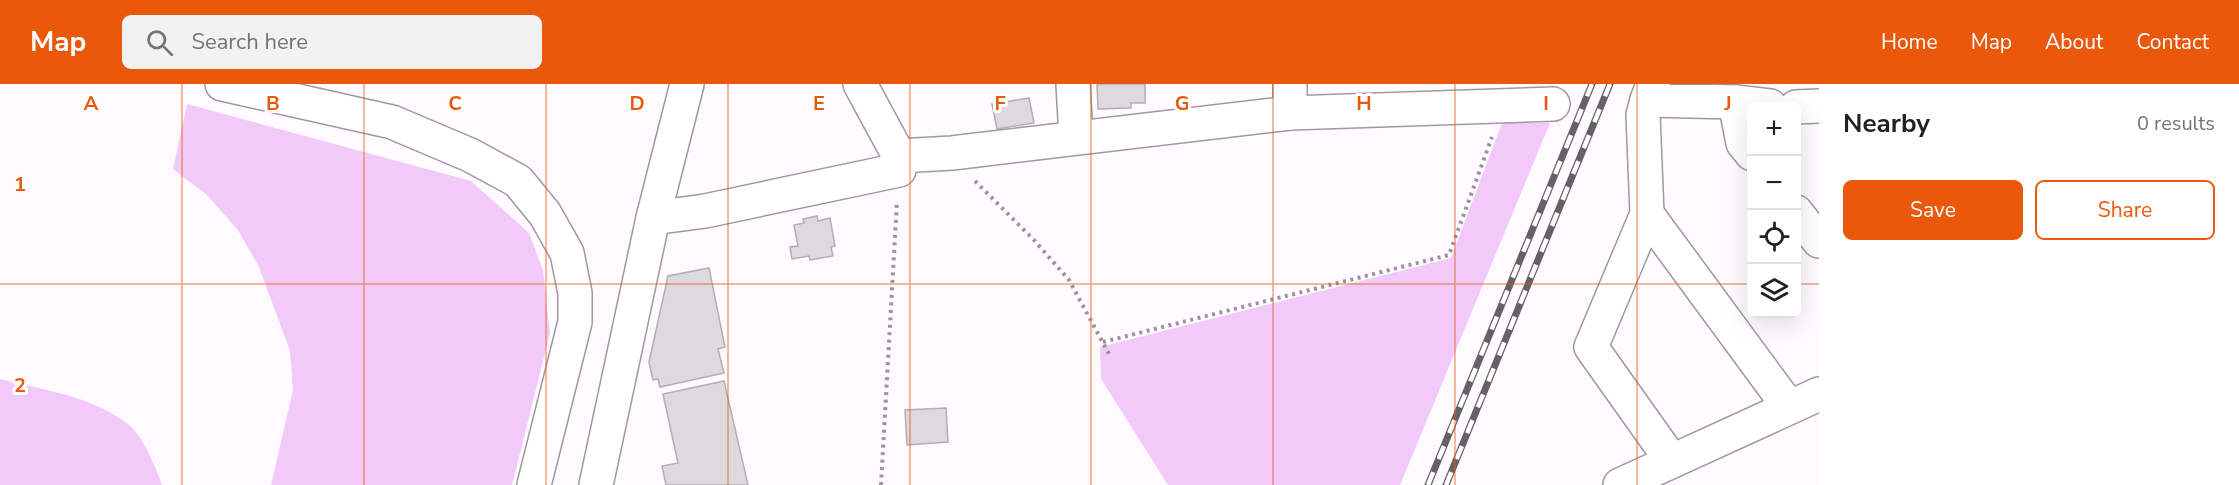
<!DOCTYPE html>
<meta charset="utf-8">
<style>
body{margin:0;font-family:"Nunito Sans",sans-serif;background:#f2f2f2;color:#202124}
.controls{position:absolute;right:18px;top:18px;display:grid;overflow:hidden;border-radius:9px;box-shadow:0 6px 24px #0002}
.controls button{width:54px;height:54px;display:grid;place-items:center;padding:0;border:0;border-bottom:2px solid #e0e0e0;background:#fff;color:#202124;font:30px sans-serif}
.list{margin:0;padding:0;list-style:none}
h2{display:flex;justify-content:space-between;align-items:center;height:78px;margin:0;padding:0 24px;font-size:26px}
h2 small{font-size:20px;font-weight:400;color:#757577}
.actions{display:flex;gap:12px;padding:18px 24px}
.actions a{flex:1;padding:14px 0;border:2px solid #ea580c;border-radius:9px;text-align:center;font-size:21px;color:#ea580c}
.actions .main{background:#ea580c;color:#fff}
.icon{flex:none;width:33px;height:33px;fill:none;stroke:currentColor;stroke-width:2;stroke-linecap:round;stroke-linejoin:round}
.map{position:relative;flex:none;width:1819px;height:401px;overflow:hidden}
header{display:flex;align-items:center;gap:36px;box-sizing:border-box;height:84px;padding:0 30px;background:#ea580c;color:#fff}
header strong{font-size:28px}
nav{display:flex;gap:33px;margin-inline-start:auto;font-size:21px}
.search{width:420px;height:54px;background:#f2f2f2;display:flex;align-items:center;gap:15px;box-sizing:border-box;padding:0 21px;border-radius:9px;color:#757577;font-size:22px}
main{display:flex}
aside{flex:1;background:#fff}
.map>svg:first-child{display:block}
.green{fill:#f2cafa}
.building{fill:#ded8df;stroke:#b3aeb4;stroke-width:1.5}
.lines{fill:none;stroke-linecap:round;stroke-linejoin:round}
.minor-casing{stroke:#9e999f;stroke-width:36}
.path{stroke:#99969a;stroke-width:4;stroke-dasharray:3 4.5;stroke-linecap:butt}
.minor{stroke:#fff;stroke-width:33}
.rail-casing{stroke:#656266;stroke-width:7}
.rail{stroke:#fff;stroke-width:4.5;stroke-dasharray:14;stroke-linecap:butt}
.grid{fill:none;stroke:#e8590c;stroke-width:1.5;stroke-opacity:0.55}
.grid-label{font-size:20px;text-anchor:middle;font-weight:bold;fill:#e8590c;stroke:#fff;stroke-width:6;stroke-linejoin:round;paint-order:stroke}
</style>
<header>
<strong>Map</strong>
<div class="search"><svg class="icon" aria-label="search" viewBox="0 0 24 24"><circle cx="10" cy="10" r="6"/><path d="M15 15l6 6"/></svg>Search here</div>
<nav><a>Home</a><a>Map</a><a>About</a><a>Contact</a></nav>
</header>
<main>
<div class="map">
<svg width="1819" height="401" viewBox="0 0 1819 401">
<rect width="100%" height="100%" fill="#fefaff"/>
<!-- green -->
<g class="green">
<polygon points="187,20 471,97 529,149 543,186 550,249 512,401 271,401 293,306 290,267 259,183 238,146 207,111 173,85"/>
<polygon points="1502,39 1550,39 1400,401 1168,401 1101,295 1100,263 1451,174"/>
<path d="M0,295C43,306 93,312 129,341C144,354 155,382 162,401H0Z"/>
</g>
<!-- building -->
<g class="building">
<polygon points="1097,0 1145,0 1145,19 1131,19 1131,24 1098,25"/>
<polygon points="1029,14 1034,39 997,45 992,20"/>
<polygon points="817,132 818,137 830,134 835,162 831,163 833,172 810,176 809,172 792,175 790,163 798,162 794,141 804,139 803,135"/>
<polygon points="709,184 725,263 718,265 724,289 660,303 658,295 653,296 649,278 668,192"/>
<polygon points="724,297 748,401 666,401 662,382 678,379 663,310"/>
<polygon points="946,324 948,358 907,361 905,326"/>
</g>
<g class="lines">
<defs>
<g id="minor">
<polyline points="222,0 392,38 470,71 518,97 545,130 567,169 575,209 575,238 534,401"/>
<polyline points="1073,0 1076,53"/>
<polyline points="1290,0 1290,29"/>
<polyline points="1653,0 1647,16 1735,18 1770,22"/>
<polyline points="1647,16 1643,31 1647,130 1591,263 1672,377"/>
<polyline points="1735,18 1743,59 1752,70"/>
<polyline points="1796,23 1819,22"/>
<polyline points="899,72 952,69 1290,29 1553,20"/>
<polyline points="1796,128 1819,157"/>
<polyline points="1647,130 1789,323"/>
<polyline points="653,134 705,127 899,86 899,72 860,0"/>
<polyline points="596,401 653,134 687,0"/>
<polyline points="1620,401 1819,310"/>
</g>
</defs>
<!-- minor casing -->
<use href="#minor" class="minor-casing"/>
<!-- path -->
<g class="path">
<polyline points="975,97 1034,156 1069,196 1109,270"/>
<polyline points="1103,258 1449,171 1492,53"/>
<polyline points="881,401 897,117"/>
</g>
<!-- minor -->
<use href="#minor" class="minor"/>
<defs>
<g id="rail">
<polyline points="1428,401 1592,0"/>
<polyline points="1446,401 1610,0"/>
</g>
</defs>
<!-- rail casing -->
<use href="#rail" class="rail-casing"/>
<!-- rail -->
<use href="#rail" class="rail"/>
</g>
<!-- grid -->
<path class="grid" d="M182,0V401M364,0V401M546,0V401M728,0V401M910,0V401M1091,0V401M1273,0V401M1455,0V401M1637,0V401M0,200H1752M1796,200H1819"/>
<g class="grid-label">
<text x="91" y="26">A</text>
<text x="273" y="26">B</text>
<text x="455" y="26">C</text>
<text x="637" y="26">D</text>
<text x="819" y="26">E</text>
<text x="1000" y="26">F</text>
<text x="1182" y="26">G</text>
<text x="1364" y="26">H</text>
<text x="1546" y="26">I</text>
<text x="1728" y="26">J</text>
<text x="20" y="107">1</text>
<text x="20" y="308">2</text>
</g>
</svg>
<div class="controls">
<button>+</button>
<button>−</button>
<button><svg class="icon" aria-label="locate" viewBox="0 0 24 24"><circle cx="12" cy="12" r="6"/><path d="M12 2v4M12 18v4M2 12h4M18 12h4"/></svg></button>
<button><svg class="icon" aria-label="layers" viewBox="0 0 24 24"><path d="M12 4l9 5-9 5-9-5zM3 14l9 5 9-5"/></svg></button>
</div>
</div>
<aside>
<h2>Nearby<small>0 results</small></h2>
<ul class="list">
</ul>
<div class="actions"><a class="main">Save</a><a>Share</a></div>
</aside>
</main>
